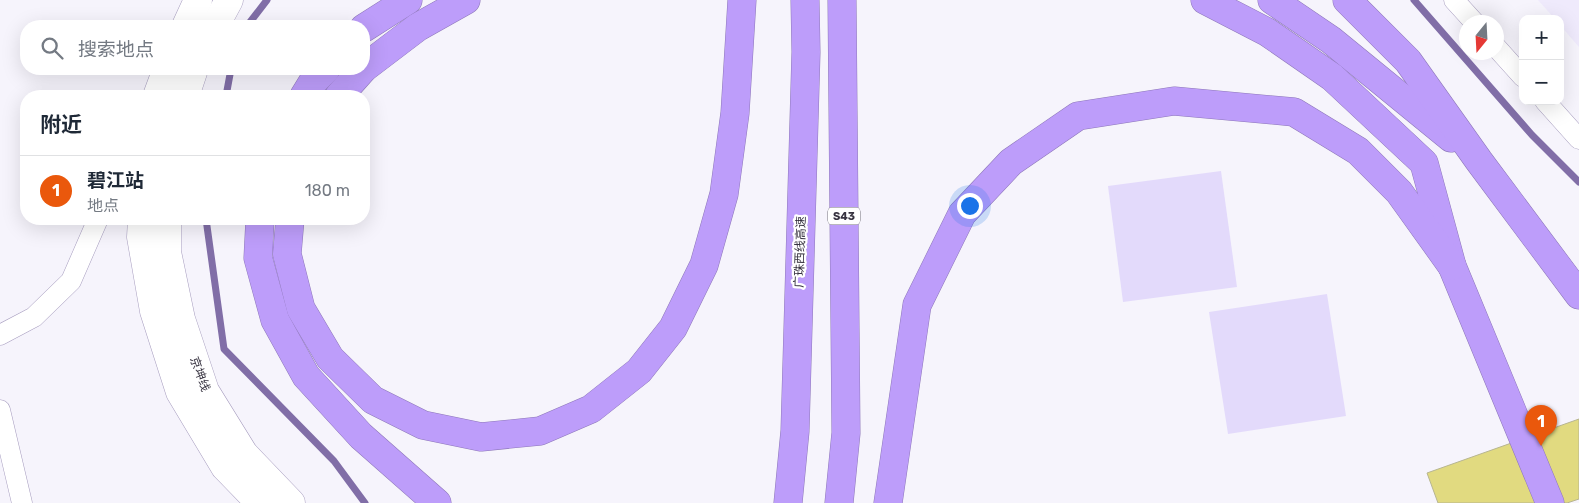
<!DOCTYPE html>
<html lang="zh">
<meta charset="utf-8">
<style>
body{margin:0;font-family:Rubik,"Noto Sans SC",sans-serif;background:#f2f2f3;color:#1f2937}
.controls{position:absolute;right:15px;top:15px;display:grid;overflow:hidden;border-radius:10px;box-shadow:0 5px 20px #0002}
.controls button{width:45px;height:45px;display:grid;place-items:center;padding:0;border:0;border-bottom:1px solid #e0e1e3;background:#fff;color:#1f2937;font:25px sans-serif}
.compass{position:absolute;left:1459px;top:15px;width:45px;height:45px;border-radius:50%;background:#fff;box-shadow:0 5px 20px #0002;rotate:198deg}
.you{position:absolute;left:969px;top:205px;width:18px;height:18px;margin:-12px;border:4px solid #fff;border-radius:50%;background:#1a73e8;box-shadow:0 0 0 8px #1a73e833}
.badge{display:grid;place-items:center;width:32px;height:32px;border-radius:50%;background:#ea580c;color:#fff;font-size:16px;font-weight:700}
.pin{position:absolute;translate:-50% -41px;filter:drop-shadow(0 1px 2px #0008)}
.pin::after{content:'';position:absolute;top:26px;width:18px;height:15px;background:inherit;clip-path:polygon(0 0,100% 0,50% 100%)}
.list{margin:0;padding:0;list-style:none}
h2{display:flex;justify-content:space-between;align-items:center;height:65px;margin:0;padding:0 20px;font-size:21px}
h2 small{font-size:16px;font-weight:400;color:#747a83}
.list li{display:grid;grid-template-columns:32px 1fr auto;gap:15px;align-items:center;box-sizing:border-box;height:70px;padding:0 20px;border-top:1px solid #e0e1e3}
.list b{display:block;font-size:19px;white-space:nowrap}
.list p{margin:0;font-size:16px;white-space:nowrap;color:#747a83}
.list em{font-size:16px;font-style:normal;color:#747a83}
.icon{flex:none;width:28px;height:28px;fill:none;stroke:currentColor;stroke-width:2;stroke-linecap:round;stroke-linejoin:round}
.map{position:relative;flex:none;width:1579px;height:503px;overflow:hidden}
.search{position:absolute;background:#fff;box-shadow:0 5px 20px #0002;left:20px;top:20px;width:350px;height:55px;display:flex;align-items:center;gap:12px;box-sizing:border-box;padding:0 18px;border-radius:20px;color:#747a83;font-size:19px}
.panel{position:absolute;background:#fff;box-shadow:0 5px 20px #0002;left:20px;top:90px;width:350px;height:135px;border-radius:20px}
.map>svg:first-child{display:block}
.built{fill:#efeafc}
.green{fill:#e3dafb}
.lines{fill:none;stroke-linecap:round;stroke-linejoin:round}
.stream{stroke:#816ea7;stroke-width:7}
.building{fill:#e1da80;stroke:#b7b591}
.street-casing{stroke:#a79dbf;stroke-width:21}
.secondary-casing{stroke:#a79dbf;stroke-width:29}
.highway-casing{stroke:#8e78b9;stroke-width:29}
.street{stroke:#fff;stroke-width:20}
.secondary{stroke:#fff;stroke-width:28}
.highway{stroke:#bd9dfa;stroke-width:28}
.labels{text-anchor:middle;stroke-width:4.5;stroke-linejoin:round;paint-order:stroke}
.shield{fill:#fff;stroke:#737079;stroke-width:1}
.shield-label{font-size:11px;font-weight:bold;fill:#373340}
.street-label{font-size:12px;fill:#373340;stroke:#fff}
</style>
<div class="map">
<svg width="1579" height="503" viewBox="0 0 1579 503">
<rect width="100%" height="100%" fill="#f6f4fc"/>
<!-- built -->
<polygon class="built" points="1538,0 1579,0 1579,47 1560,25 1560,19 1555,19"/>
<!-- green -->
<g class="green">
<polygon points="1221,171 1237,287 1123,302 1108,186"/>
<polygon points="1327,294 1346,416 1228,434 1209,312"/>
</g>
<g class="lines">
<!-- stream -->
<g class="stream">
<polyline points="1414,0 1532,135 1579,182"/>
<polyline points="247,26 267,0"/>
<polyline points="226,96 231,69"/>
<polyline points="206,219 224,349 334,461 365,503"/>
</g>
</g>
<!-- building -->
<polygon class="building" points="1579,419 1579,499 1567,503 1438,503 1427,473"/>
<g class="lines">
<defs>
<g id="street">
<polyline points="1454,0 1474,22"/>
<polyline points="1496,47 1523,77"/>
<polyline points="1545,101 1579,139"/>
<polyline points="0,335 34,317 71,281 98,219"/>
<polyline points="0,410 22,503"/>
</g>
<g id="secondary">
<polyline points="186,26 198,0"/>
<polyline points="215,26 229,0"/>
<polyline points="157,96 167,69"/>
<polyline points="185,96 194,69"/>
<polyline points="142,219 141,237 154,311 180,392 225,467 260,503"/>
<polyline points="167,219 167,252 181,319 205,391 244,454 291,503"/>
</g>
<g id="highway">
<polyline points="1205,0 1267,32 1332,77 1424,163 1452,266 1550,503"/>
<polyline points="1272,0 1331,40 1451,138"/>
<polyline points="1347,0 1408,61 1479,161 1579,295"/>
<polyline points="364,28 408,0"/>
<polyline points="364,68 418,27 466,0"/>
<polyline points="304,96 312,83 326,69"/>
<polyline points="339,96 363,69"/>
<polyline points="260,219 258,258 275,320 306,376 361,436 437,503"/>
<polyline points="290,219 287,254 301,309 330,358 373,400 423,425 481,437 540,431 591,409 639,371 673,328 704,265 724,194 735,113 742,0"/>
<polyline points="788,503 795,431 806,52 805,0"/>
<polyline points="839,503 846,433 842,0"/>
<polyline points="888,503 917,305 962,214 1011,162 1078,116 1174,101 1294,112 1358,151 1399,192 1452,266"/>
</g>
</defs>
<!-- street casing -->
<use href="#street" class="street-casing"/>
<!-- secondary casing -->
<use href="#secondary" class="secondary-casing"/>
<!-- highway casing -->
<use href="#highway" class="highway-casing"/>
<!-- street -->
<use href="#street" class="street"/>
<!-- secondary -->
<use href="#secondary" class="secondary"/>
<!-- highway -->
<use href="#highway" class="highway"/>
</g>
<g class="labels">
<!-- shield labels -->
<rect class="shield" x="828" y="207.5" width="32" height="17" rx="4"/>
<g class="shield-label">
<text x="844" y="220">S43</text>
</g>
<!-- street labels -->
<g class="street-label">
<text transform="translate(800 252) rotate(-88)" y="4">广珠西线高速</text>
<text transform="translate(200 374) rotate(70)" y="4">京坤线</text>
</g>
</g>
</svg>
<div class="controls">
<button>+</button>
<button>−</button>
</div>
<svg class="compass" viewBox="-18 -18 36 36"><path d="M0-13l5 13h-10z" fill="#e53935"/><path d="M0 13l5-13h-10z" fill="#747a83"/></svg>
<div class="you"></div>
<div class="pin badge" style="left:1541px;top:446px">1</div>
<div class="search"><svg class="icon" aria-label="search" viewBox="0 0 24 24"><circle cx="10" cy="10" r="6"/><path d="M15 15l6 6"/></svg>搜索地点</div>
<section class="panel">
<h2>附近<small></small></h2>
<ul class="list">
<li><span class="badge">1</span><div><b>碧江站</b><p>地点</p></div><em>180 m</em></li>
</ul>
</section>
</div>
